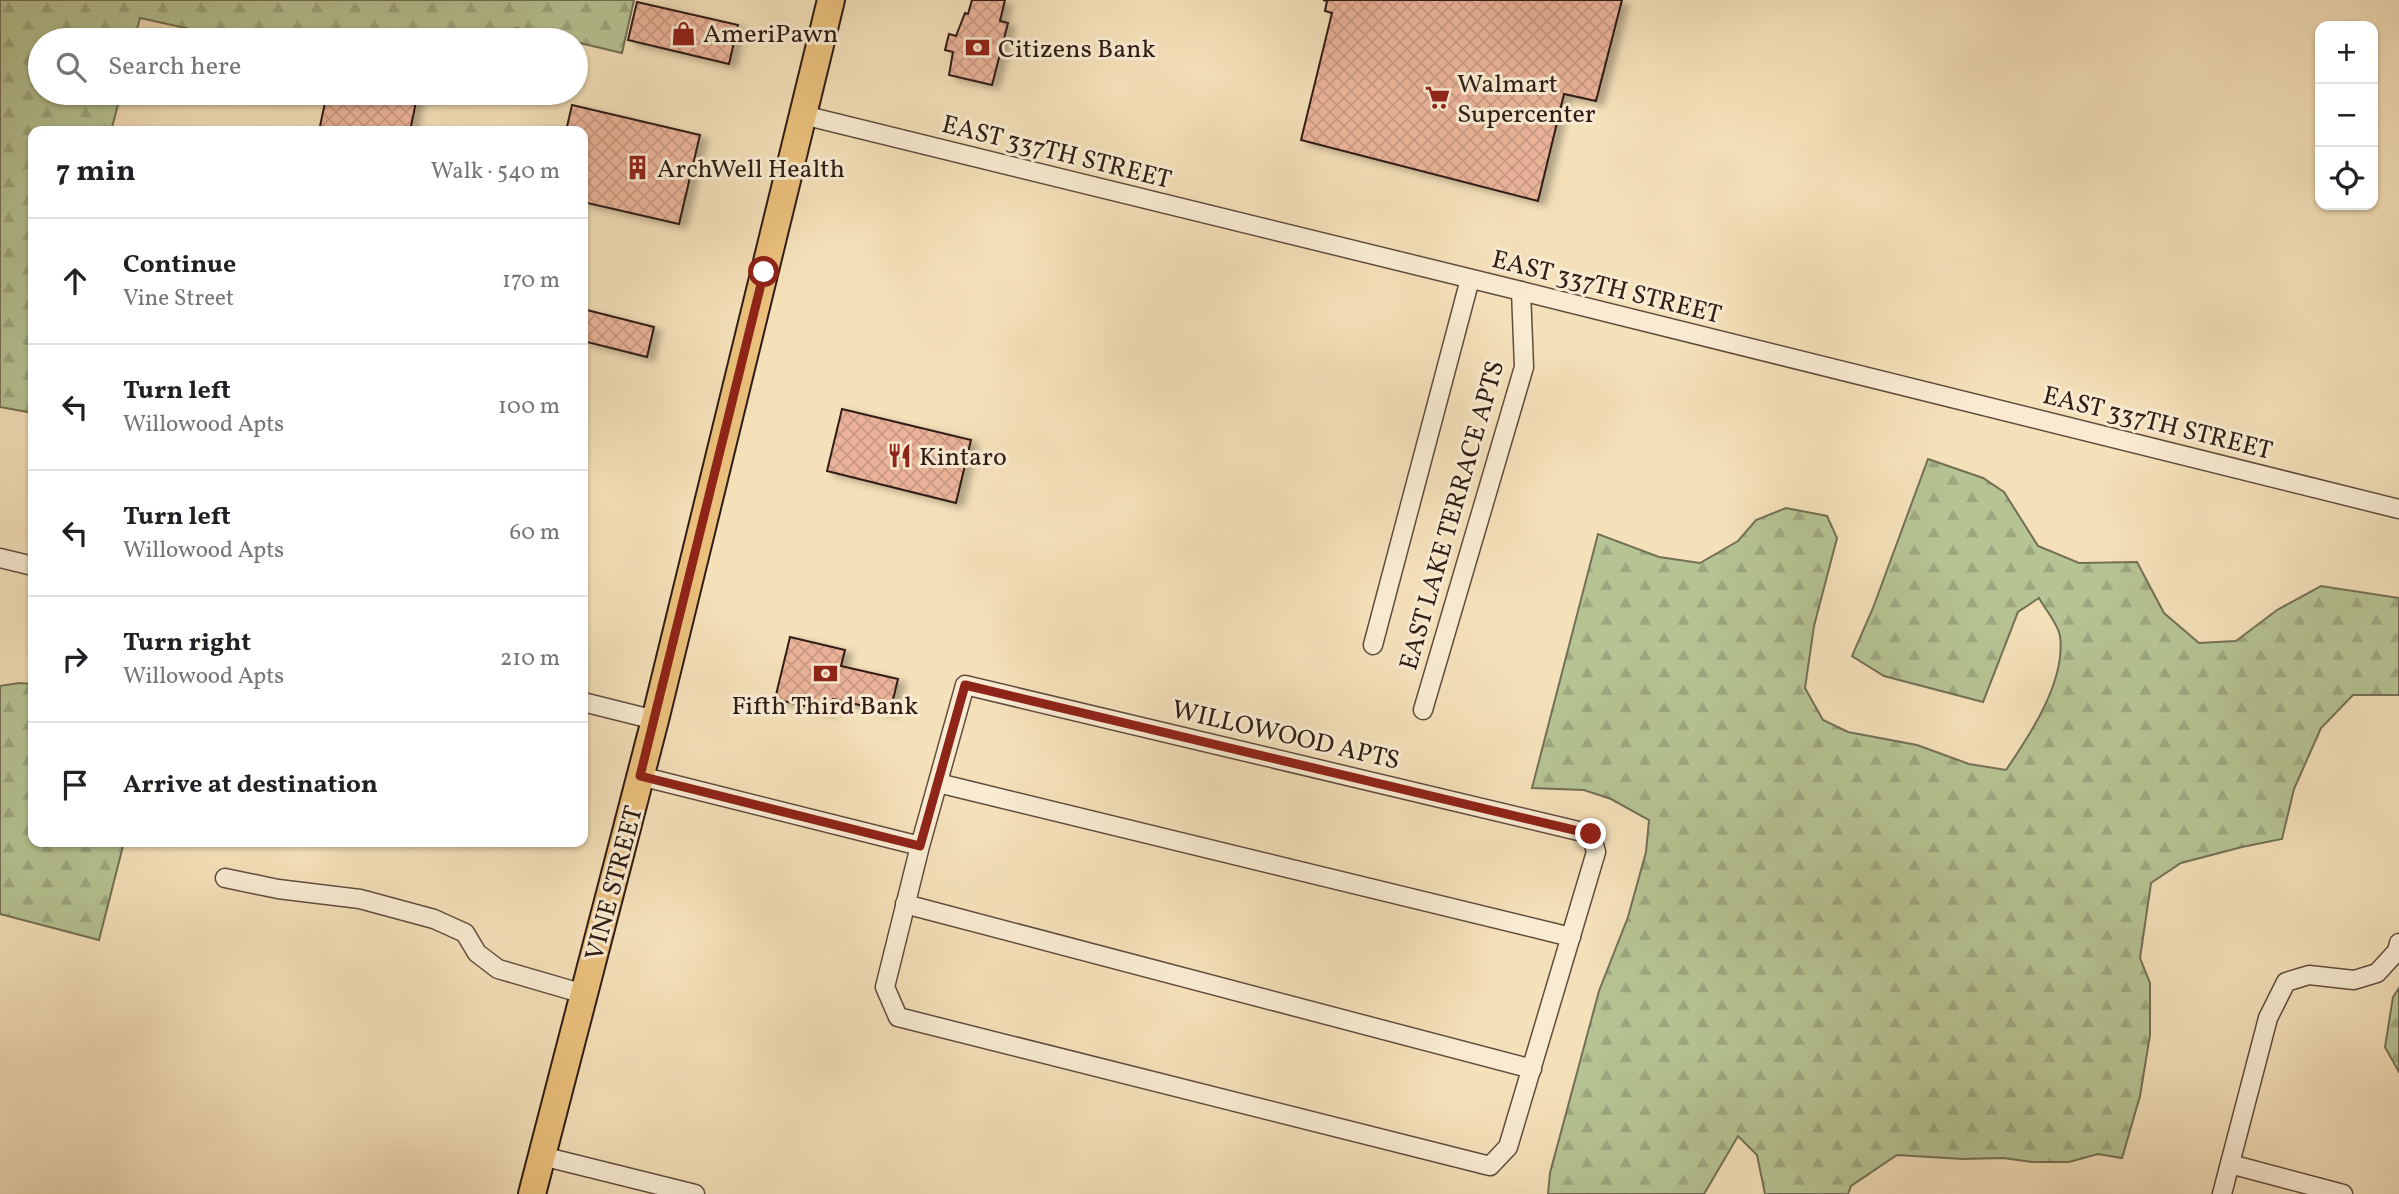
<!DOCTYPE html>
<meta charset="utf-8">
<style>
body{margin:0;font-family:Vollkorn,serif;background:#f6f6f6;color:#202124}
.controls{position:absolute;right:21px;top:21px;display:grid;overflow:hidden;border-radius:14px;box-shadow:0 2px 5px #0004}
.controls button{width:63px;height:63px;display:grid;place-items:center;padding:0;border:0;border-bottom:2px solid #e0e0e0;background:#fff;color:#202124;font:35px sans-serif}
.stop{position:absolute;width:21px;height:21px;margin:-16px;border:5px solid #8f2418;border-radius:50%;background:#fff}
.stop.end{background:#8f2418;border-color:#fff;box-shadow:0 2px 7px #0008}
.list{margin:0;padding:0;list-style:none}
h2{display:flex;justify-content:space-between;align-items:center;height:91px;margin:0;padding:0 28px;font-size:30px}
h2 small{font-size:23px;font-weight:400;color:#757577}
.list li{display:grid;grid-template-columns:46px 1fr auto;gap:21px;align-items:center;box-sizing:border-box;height:126px;padding:0 28px;border-top:2px solid #e0e0e0}
.list b{display:block;font-size:26px;white-space:nowrap}
.list p{margin:0;font-size:23px;white-space:nowrap;color:#757577}
.list em{font-size:23px;font-style:normal;color:#757577}
.icon{flex:none;width:38px;height:38px;fill:none;stroke:currentColor;stroke-width:2;stroke-linecap:round;stroke-linejoin:round}
.map{position:relative;flex:none;width:2399px;height:1194px;overflow:hidden}
.search{position:absolute;background:#fff;box-shadow:0 2px 5px #0004;left:28px;top:28px;width:560px;height:77px;display:flex;align-items:center;gap:18px;box-sizing:border-box;padding:0 24px;border-radius:38px;color:#757577;font-size:26px}
.panel{position:absolute;background:#fff;box-shadow:0 2px 5px #0004;left:28px;top:126px;width:560px;height:721px;border-radius:14px}
.map>svg:first-child{display:block}
.forest{fill:url(#forest-firs);stroke:#737054;stroke-width:2}
.building{fill:url(#building-cross-hatch);stroke:#301c15;stroke-width:2;filter:url(#shadow)}
.lines{fill:none;stroke-linecap:round;stroke-linejoin:round}
.minor-casing{stroke:#614d3e;stroke-width:21}
.primary-casing{stroke:#301c15;stroke-width:30}
.minor{stroke:#f8ebd2;stroke-width:18}
.primary{stroke:#eac07c;stroke-width:26}
.route{stroke:#8f2418;stroke-width:9}
.labels{text-anchor:middle;stroke-width:6;stroke-linejoin:round;paint-order:stroke}
.poi-label{font-size:26px;fill:#301c15;stroke:#f8ebd2;text-anchor:start}
.street-label{font-size:26px;fill:#301c15;stroke:#f8ebd2}
</style>
<div class="map">
<svg width="2399" height="1194" viewBox="0 0 2399 1194">
<defs>
<pattern id="forest-firs" width="22" height="20" patternUnits="userSpaceOnUse" patternTransform="scale(1.75)"><rect width="22" height="20" fill="#b6c393"/><path d="M5 1l3.5 6h-7zM16 11l3.5 6h-7z" fill="#9da77e"/></pattern>
<pattern id="building-cross-hatch" width="8" height="8" patternUnits="userSpaceOnUse" patternTransform="scale(1.75)"><rect width="8" height="8" fill="#eab399"/><path d="M0 0l8 8M0 8l8-8" fill="none" stroke="#c99983"/></pattern>
<filter id="shadow"><feDropShadow dx="7" dy="4" stdDeviation="3.5" flood-color="#0004"/></filter>
</defs>
<rect width="100%" height="100%" fill="#f4e0b9"/>
<filter id="stains"><feTurbulence type="fractalNoise" baseFrequency=".00286" numOctaves="4"/><feColorMatrix values="0 0 0 0 .2 0 0 0 0 .09 0 0 0 0 .02 0 0 0 .5 -.17"/></filter>
<radialGradient id="worn" r=".72"><stop offset=".6" stop-color="#630" stop-opacity="0"/><stop offset="1" stop-color="#630" stop-opacity=".3"/></radialGradient>
<!-- forest -->
<g class="forest">
<polygon points="0,0 634,0 622,53 516,28 513,40 240,40 140,18 134,40 40,40 40,93 121,93 111,131 33,131 33,413 0,407"/>
<path d="M1928,459L1983,478L2004,492L2038,546L2079,563L2137,562L2164,613L2199,643L2236,641L2277,610L2321,586L2399,598V695H2353L2321,728L2294,789L2282,839L2242,847L2181,863L2151,883L2140,958L2150,983V1035L2140,1096L2122,1158L2098,1154L2069,1162H2032L2003,1158L1963,1159L1897,1155L1851,1186L1848,1194H1765L1757,1155L1738,1136L1704,1194H1548L1550,1173L1599,991L1628,917L1646,852L1649,820L1611,799L1584,790L1532,788L1598,534L1659,557L1700,563L1738,541L1756,520L1786,508L1827,516L1837,538L1814,626L1805,688L1823,720L1848,732L1917,745L1969,764L2006,770C2030,735 2066,681 2060,636C2058,624 2045,609 2039,598L2018,612L1983,702L1884,676L1852,656L1873,608Z"/>
<polygon points="19,683 33,684 33,842 124,842 99,940 0,914 0,686"/>
<polygon points="2399,988 2399,1072 2385,1047 2393,997"/>
</g>
<!-- building -->
<g class="building">
<polygon points="972,0 1005,0 1000,21 1008,23 992,85 949,75 953,52 945,50 949,34 956,36 965,13 968,14"/>
<polygon points="1323,0 1622,0 1596,101 1564,94 1538,201 1301,140 1332,13 1325,11 1327,1"/>
<polygon points="637,2 738,25 729,64 628,40"/>
<polygon points="327,93 399,93 417,97 410,131 319,131"/>
<polygon points="572,105 700,135 679,224 583,202 583,131 566,131"/>
<polygon points="583,309 654,327 647,357 583,341"/>
<polygon points="842,409 971,440 956,503 827,471"/>
<polygon points="790,637 845,650 841,666 898,679 890,712 833,699 830,712 775,699"/>
</g>
<g class="lines">
<defs>
<g id="minor">
<polyline points="803,115 1521,291 2399,509"/>
<polyline points="0,558 33,566"/>
<polyline points="1373,645 1470,279"/>
<polyline points="583,702 655,720"/>
<polyline points="1423,710 1524,367 1521,291"/>
<polyline points="640,776 920,846 965,685 1591,834 1596,852 1508,1147 1490,1166 898,1017 885,987 920,846"/>
<polyline points="938,783 1571,937"/>
<polyline points="225,878 278,889 360,899 434,919 465,933 477,953 498,969 584,994"/>
<polyline points="905,904 1532,1069"/>
<polyline points="542,1156 695,1194"/>
<polyline points="2230,1164 2343,1194"/>
<polyline points="2222,1194 2268,1018 2286,982 2309,975 2354,980 2377,973 2397,951 2399,943"/>
</g>
<polyline id="primary" points="532,1194 655,720 831,0"/>
</defs>
<!-- minor casing -->
<use href="#minor" class="minor-casing"/>
<!-- primary casing -->
<use href="#primary" class="primary-casing"/>
<!-- minor -->
<use href="#minor" class="minor"/>
<!-- primary -->
<use href="#primary" class="primary"/>
</g>
<g class="lines">
<!-- route -->
<polyline class="route" points="764,272 640,776 920,846 965,685 1591,834"/>
</g>
<!-- icons -->
<defs>
<symbol id="shop-bare" viewBox="-9 -9 18 18"><path d="M-5-2.5h2.3a2.7 3.5 0 0 1 5.4 0H5L5.5 6h-11ZM-1.5-2.5h3a1.5 2.3 0 0 0-3 0Z" fill="#8f2418" stroke="#f8ebd2" stroke-width="2.5" paint-order="stroke"/></symbol>
<symbol id="bank-bare" viewBox="-9 -9 18 18"><path d="M-6-4H6V4H-6ZM0-2.3a2.3 2.3 0 1 0 0 4.6a2.3 2.3 0 1 0 0-4.6Z" fill="#8f2418" stroke="#f8ebd2" stroke-width="2.5" paint-order="stroke"/></symbol>
<symbol id="supermarket-bare" viewBox="-9 -9 18 18"><path d="M-6-5.5h2.5l.6 2H6L4.5 2H-2.5L-4.4-4H-6ZM-1.5 3.2a1.3 1.3 0 1 0 .1 0ZM3 3.2a1.3 1.3 0 1 0 .1 0Z" fill="#8f2418" stroke="#f8ebd2" stroke-width="2.5" paint-order="stroke"/></symbol>
<symbol id="building-bare" viewBox="-9 -9 18 18"><path d="M-4-6H4V6H1V3H-1V6H-4ZM-2.5-4.3h1.7v1.8h-1.7ZM.8-4.3h1.7v1.8H.8ZM-2.5-1h1.7V.8h-1.7ZM.8-1h1.7V.8H.8Z" fill="#8f2418" stroke="#f8ebd2" stroke-width="2.5" paint-order="stroke"/></symbol>
<symbol id="restaurant-bare" viewBox="-9 -9 18 18"><path d="M-5-6h1v4h1v-4h1v4h1v-4h1v5L-1.5 .5V6h-2V.5L-5-1ZM5-6V6H3V1.5H1.5Q1.5-4 5-6Z" fill="#8f2418" stroke="#f8ebd2" stroke-width="2.5" paint-order="stroke"/></symbol>
</defs>
<g fill-rule="evenodd">
<use href="#shop-bare" x="666" y="16" width="35" height="35"/>
<use href="#bank-bare" x="960" y="30" width="35" height="35"/>
<use href="#supermarket-bare" x="1420" y="80" width="35" height="35"/>
<use href="#building-bare" x="620" y="150" width="35" height="35"/>
<use href="#restaurant-bare" x="882" y="438" width="35" height="35"/>
<use href="#bank-bare" x="808" y="656" width="35" height="35"/>
</g>
<g class="labels">
<!-- poi labels -->
<g class="poi-label">
<text x="703" y="42">AmeriPawn</text>
<text x="998" y="57">Citizens Bank</text>
<text x="1457" y="92">Walmart<tspan x="1457" dy="30">Supercenter</tspan></text>
<text x="657" y="177">ArchWell Health</text>
<text x="919" y="465">Kintaro</text>
<text x="825" y="714" text-anchor="middle">Fifth Third Bank</text>
</g>
<!-- street labels -->
<g class="street-label">
<text transform="translate(1057 151) rotate(14)" y="9">EAST 337TH STREET</text>
<text transform="translate(1607 286) rotate(14)" y="9">EAST 337TH STREET</text>
<text transform="translate(2158 422) rotate(14)" y="9">EAST 337TH STREET</text>
<text transform="translate(1451 515) rotate(-74)" y="9">EAST LAKE TERRACE APTS</text>
<text transform="translate(1286 734) rotate(13)" y="9">WILLOWOOD APTS</text>
<text transform="translate(613 883) rotate(-75)" y="9">VINE STREET</text>
</g>
</g>
<rect width="100%" height="100%" filter="url(#stains)"/>
<rect width="100%" height="100%" fill="url(#worn)"/>
</svg>
<div class="controls">
<button>+</button>
<button>−</button>
<button><svg class="icon" aria-label="locate" viewBox="0 0 24 24"><circle cx="12" cy="12" r="6"/><path d="M12 2v4M12 18v4M2 12h4M18 12h4"/></svg></button>
</div>
<div class="stop" style="left:764px;top:272px"></div>
<div class="stop end" style="left:1591px;top:834px"></div>
<div class="search"><svg class="icon" aria-label="search" viewBox="0 0 24 24"><circle cx="10" cy="10" r="6"/><path d="M15 15l6 6"/></svg>Search here</div>
<section class="panel">
<h2>7 min<small>Walk · 540 m</small></h2>
<ul class="list">
<li><svg class="icon" aria-label="ahead" viewBox="0 0 24 24"><path d="M12 20V5M6 11l6-6 6 6"/></svg><div><b>Continue</b><p>Vine Street</p></div><em>170 m</em></li>
<li><svg class="icon" aria-label="left" viewBox="0 0 24 24"><path d="M17 20v-9H6M10 6l-5 5 5 5"/></svg><div><b>Turn left</b><p>Willowood Apts</p></div><em>100 m</em></li>
<li><svg class="icon" aria-label="left" viewBox="0 0 24 24"><path d="M17 20v-9H6M10 6l-5 5 5 5"/></svg><div><b>Turn left</b><p>Willowood Apts</p></div><em>60 m</em></li>
<li><svg class="icon" aria-label="right" viewBox="0 0 24 24"><path d="M7 20v-9h11M14 6l5 5-5 5"/></svg><div><b>Turn right</b><p>Willowood Apts</p></div><em>210 m</em></li>
<li><svg class="icon" aria-label="arrive" viewBox="0 0 24 24"><path d="M6 21V4h12l-3 4 3 4H6"/></svg><div><b>Arrive at destination</b></div></li>
</ul>
</section>
</div>
